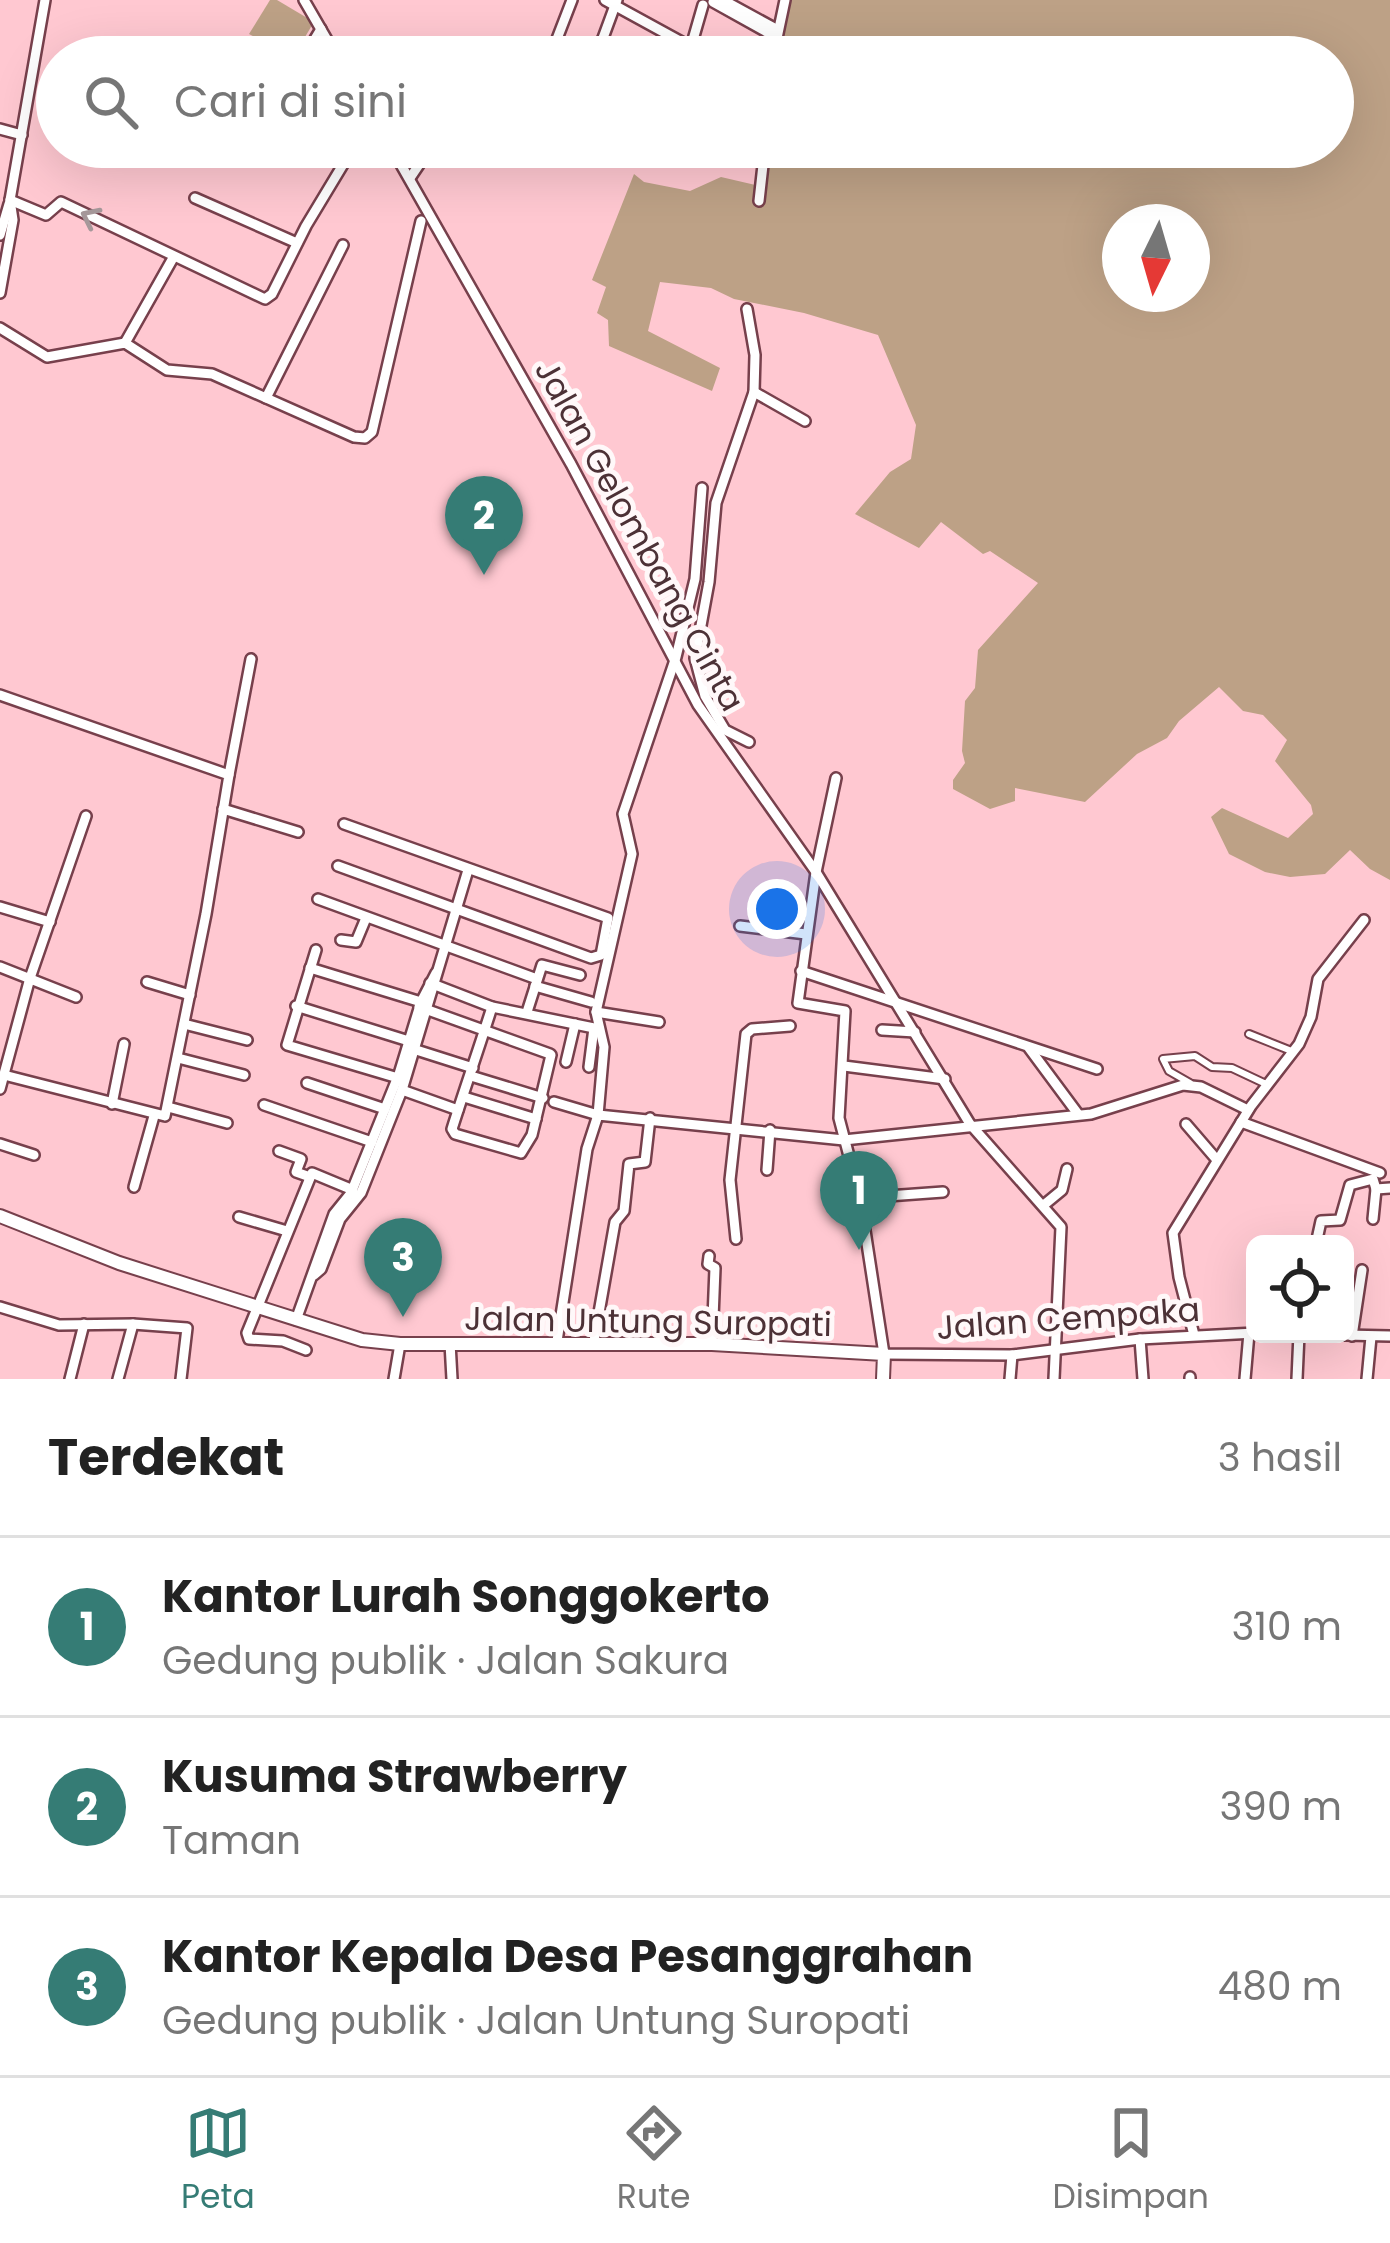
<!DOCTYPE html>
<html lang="id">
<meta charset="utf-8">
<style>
body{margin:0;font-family:Poppins,sans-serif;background:#f2f2f2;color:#222}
.controls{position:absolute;right:36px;bottom:36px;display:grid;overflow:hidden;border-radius:18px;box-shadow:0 12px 48px #0002}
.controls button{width:108px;height:108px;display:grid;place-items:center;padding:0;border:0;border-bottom:3px solid #e0e0e0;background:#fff;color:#222;font:60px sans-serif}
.compass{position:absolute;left:1102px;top:204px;width:108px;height:108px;border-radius:50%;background:#fff;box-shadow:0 12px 48px #0002;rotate:185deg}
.you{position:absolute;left:777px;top:909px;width:42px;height:42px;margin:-30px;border:9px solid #fff;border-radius:50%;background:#1a73e8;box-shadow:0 0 0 18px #1a73e833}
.badge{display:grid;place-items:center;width:78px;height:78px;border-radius:50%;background:#357c75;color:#fff;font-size:39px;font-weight:700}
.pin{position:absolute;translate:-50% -99px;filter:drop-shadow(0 3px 6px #0008)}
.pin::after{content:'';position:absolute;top:63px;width:42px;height:36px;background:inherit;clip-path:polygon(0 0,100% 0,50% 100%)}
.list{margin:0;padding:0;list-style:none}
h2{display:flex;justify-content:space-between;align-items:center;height:156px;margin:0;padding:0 48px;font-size:51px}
h2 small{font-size:39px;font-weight:400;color:#767676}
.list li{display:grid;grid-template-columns:78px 1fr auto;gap:36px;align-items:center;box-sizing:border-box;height:180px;padding:0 48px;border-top:3px solid #e0e0e0}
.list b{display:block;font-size:45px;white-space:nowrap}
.list p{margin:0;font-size:39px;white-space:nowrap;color:#767676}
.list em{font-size:39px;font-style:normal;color:#767676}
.icon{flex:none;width:66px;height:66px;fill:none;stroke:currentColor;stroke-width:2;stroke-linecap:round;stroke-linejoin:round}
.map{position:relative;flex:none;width:1390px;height:1379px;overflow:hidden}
.search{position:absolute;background:#fff;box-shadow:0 12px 48px #0002;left:36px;right:36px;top:36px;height:132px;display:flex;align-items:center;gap:30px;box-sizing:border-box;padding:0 42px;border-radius:66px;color:#767676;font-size:45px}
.sheet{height:696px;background:#fff}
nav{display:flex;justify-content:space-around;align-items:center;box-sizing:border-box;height:168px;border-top:3px solid #e0e0e0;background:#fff;font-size:33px;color:#767676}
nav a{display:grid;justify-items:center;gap:6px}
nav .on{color:#357c75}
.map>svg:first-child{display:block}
.green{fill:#bda186;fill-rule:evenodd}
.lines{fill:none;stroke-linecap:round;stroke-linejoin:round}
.pedestrian-casing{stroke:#77404c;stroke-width:10}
.minor-casing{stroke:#77404c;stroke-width:14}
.secondary-casing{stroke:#77404c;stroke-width:16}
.pedestrian{stroke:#fff;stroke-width:6}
.minor{stroke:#fff;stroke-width:9}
.secondary{stroke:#fff;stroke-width:12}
.oneway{stroke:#a6989a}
.labels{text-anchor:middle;stroke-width:10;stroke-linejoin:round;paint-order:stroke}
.street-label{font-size:33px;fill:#4c3136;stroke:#fff8f9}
</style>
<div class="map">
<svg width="1390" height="1379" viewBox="0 0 1390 1379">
<rect width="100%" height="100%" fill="#ffc8d1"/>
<!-- green -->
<g class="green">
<polygon points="270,0 277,0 314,22 293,57 249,34"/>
<path d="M791,0H1390V880L1370,869L1350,850L1325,874L1290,877L1265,872L1229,854L1211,817L1222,808L1288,838L1313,814L1311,805L1275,761L1287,740L1263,715L1243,711L1219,687L1179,721L1167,738L1137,754L1085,802L1015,788V801L990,809L953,789V780L965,763L962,751L965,701L975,688L978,650L1038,583L990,551L983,554L941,522L919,548L855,514L890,472L911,459L916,425L878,335L804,313L734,299L711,288L660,282L648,331L720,368L712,391L609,346L608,320L597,313L606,287L592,280L634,174L644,182L690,191L721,177L764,187L771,147H1333V57H779ZM1120,222H1192V294H1120Z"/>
</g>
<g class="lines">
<defs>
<g id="pedestrian">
<polyline points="1249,1034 1294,1052"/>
<polyline points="1190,1083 1169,1071 1163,1059 1195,1056 1212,1067 1232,1068 1266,1084"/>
</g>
<g id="minor">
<polyline points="304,0 337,57"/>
<polyline points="605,0 709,57"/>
<polyline points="723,0 776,29"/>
<polyline points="713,2 774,36"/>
<polyline points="601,41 625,57"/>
<polyline points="304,57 321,29"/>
<polyline points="550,57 572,0"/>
<polyline points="596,57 617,0"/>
<polyline points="688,57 703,5"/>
<polyline points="773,57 785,0"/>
<polyline points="0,129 22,135"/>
<polyline points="350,147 374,158 392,150"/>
<polyline points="391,147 571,464 698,705 816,872 970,1124 1061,1227 1054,1379"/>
<polyline points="410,178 431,147"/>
<polyline points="195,198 297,243"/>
<polyline points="10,200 46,215 61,202 265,299 272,294 306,226 353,148"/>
<polyline points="759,201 765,147"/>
<polyline points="0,235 9,204"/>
<polyline points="0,293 13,220 10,200 45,0"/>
<polyline points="747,309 755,355 754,392 716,503 709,582 695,658 705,696 725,730 749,742"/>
<polyline points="0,328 47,357 125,343 167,370 212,374 354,437 365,438 372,432 421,221"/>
<polyline points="125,343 173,258"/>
<polyline points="754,392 805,421"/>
<polyline points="266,398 343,245"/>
<polyline points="0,695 229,775 206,914 165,1116 4,1075"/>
<polyline points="229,775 251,659"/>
<polyline points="836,778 816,872 798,1003 845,1011 839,1118 860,1198 884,1354 1012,1355 1140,1339 1255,1333"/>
<polyline points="223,809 298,832"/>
<polyline points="338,866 591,958 601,955 608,918 344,824"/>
<polyline points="318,899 537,979"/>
<polyline points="0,907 50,922"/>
<polyline points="740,926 806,934"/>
<polyline points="341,940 356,942 366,918"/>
<polyline points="316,950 287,1045 398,1078"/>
<polyline points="0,967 76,997"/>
<polyline points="310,968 421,1002"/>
<polyline points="801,971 1097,1069"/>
<polyline points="147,982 190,995"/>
<polyline points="430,983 492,1007 594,1028 589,1067"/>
<polyline points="535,986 591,1002"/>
<polyline points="296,1006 412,1042"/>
<path d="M419,1007L428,1010L550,1054L551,1055L532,1135L521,1153L455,1134L452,1129C465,1088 479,1048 492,1007"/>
<polyline points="527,1012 542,965 580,975"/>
<polyline points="596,1012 659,1022"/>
<polyline points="184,1024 247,1040"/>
<polyline points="882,1030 915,1032"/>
<polyline points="410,1048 473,1068"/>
<polyline points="1029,1048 1078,1114"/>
<polyline points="178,1058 244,1075"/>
<polyline points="566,1062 575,1024"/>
<polyline points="844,1066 945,1079"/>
<polyline points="471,1076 543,1098"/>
<polyline points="307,1083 385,1109"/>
<polyline points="0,1089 30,978 86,816"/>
<polyline points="402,1090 458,1110"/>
<polyline points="464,1097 536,1119"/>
<polyline points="554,1102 598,1115 604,1047 596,1012 632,854 623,814 676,657 695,579 702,488"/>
<polyline points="112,1104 124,1044"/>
<polyline points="264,1105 372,1142"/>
<polyline points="168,1107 227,1123"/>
<polyline points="1241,1122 1380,1173"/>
<polyline points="1186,1124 1217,1160"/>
<polyline points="0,1144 34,1155"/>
<polyline points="279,1151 301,1159 296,1172 310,1177"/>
<polyline points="767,1170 770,1130"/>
<polyline points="134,1187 154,1116"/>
<polyline points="860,1198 943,1192"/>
<polyline points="1045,1204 1062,1190 1067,1169"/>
<polyline points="239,1217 287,1231"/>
<polyline points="1373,1219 1376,1189"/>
<polyline points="736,1239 730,1180 746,1034 752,1029 790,1026"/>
<polyline points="1316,1244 1321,1221 1340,1220 1350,1185 1373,1179 1376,1189 1390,1188"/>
<polyline points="709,1256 708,1264 715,1268 712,1344"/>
<polyline points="314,1275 321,1269 340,1219 361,1193 402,1090 468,870"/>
<polyline points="0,1307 59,1325 133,1324 187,1328 181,1379"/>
<polyline points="296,1320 334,1214 351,1193 399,1074 421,1002 436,973"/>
<polyline points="1300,1334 1390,1336"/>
<polyline points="1194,1335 1179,1277 1173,1233 1251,1106 1299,1044 1311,1017 1318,979 1364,920"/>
<polyline points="1352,1336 1362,1270"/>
<polyline points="1140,1339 1143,1379"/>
<polyline points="557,1341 587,1149 598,1115 844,1140 1091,1114 1183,1085 1201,1087 1248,1110"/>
<polyline points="594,1341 615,1222 624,1211 629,1164 645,1162 650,1118"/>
<polyline points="450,1343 452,1379"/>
<polyline points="306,1350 283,1341 249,1339 247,1333 312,1173 353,1190"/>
<polyline points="1190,1377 1190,1379"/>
<polyline points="70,1379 84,1324"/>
<polyline points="118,1379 133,1324"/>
<polyline points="394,1379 400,1344"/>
<polyline points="1010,1379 1012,1355"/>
<polyline points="1245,1379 1249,1333"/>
<polyline points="1297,1379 1299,1334"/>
<polyline points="1367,1379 1371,1337"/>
</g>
<polyline id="secondary" points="0,1216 119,1263 362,1340 400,1344 712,1344 884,1354 883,1379"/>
</defs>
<!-- pedestrian casing -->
<use href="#pedestrian" class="pedestrian-casing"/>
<!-- minor casing -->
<use href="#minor" class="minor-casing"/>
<!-- secondary casing -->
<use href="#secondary" class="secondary-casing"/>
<!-- pedestrian -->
<use href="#pedestrian" class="pedestrian"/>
<!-- minor -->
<use href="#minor" class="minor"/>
<!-- secondary -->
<use href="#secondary" class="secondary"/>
</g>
<!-- one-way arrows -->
<defs><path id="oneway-chevron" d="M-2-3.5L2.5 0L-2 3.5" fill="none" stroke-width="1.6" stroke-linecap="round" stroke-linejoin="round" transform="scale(3)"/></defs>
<use class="oneway" href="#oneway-chevron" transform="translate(90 217) rotate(-154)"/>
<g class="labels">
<!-- street labels -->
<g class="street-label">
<text transform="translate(640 535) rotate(61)" y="12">Jalan Gelombang Cinta</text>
<text transform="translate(1068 1318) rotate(-4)" y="12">Jalan Cempaka</text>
<text transform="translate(648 1321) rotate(1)" y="12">Jalan Untung Suropati</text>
</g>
</g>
</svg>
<div class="controls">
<button><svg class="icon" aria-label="locate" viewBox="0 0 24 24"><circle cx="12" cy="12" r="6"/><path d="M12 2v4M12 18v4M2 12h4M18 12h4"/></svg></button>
</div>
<svg class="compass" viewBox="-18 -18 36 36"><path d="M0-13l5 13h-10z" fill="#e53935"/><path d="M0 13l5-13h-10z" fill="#767676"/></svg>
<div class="you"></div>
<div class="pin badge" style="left:859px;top:1250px">1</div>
<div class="pin badge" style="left:484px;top:575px">2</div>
<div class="pin badge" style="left:403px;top:1317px">3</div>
<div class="search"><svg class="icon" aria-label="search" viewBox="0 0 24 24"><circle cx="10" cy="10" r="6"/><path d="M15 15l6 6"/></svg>Cari di sini</div>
</div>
<section class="sheet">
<h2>Terdekat<small>3 hasil</small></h2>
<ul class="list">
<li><span class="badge">1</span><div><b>Kantor Lurah Songgokerto</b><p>Gedung publik · Jalan Sakura</p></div><em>310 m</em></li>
<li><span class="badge">2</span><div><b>Kusuma Strawberry</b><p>Taman</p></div><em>390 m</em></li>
<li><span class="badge">3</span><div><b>Kantor Kepala Desa Pesanggrahan</b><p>Gedung publik · Jalan Untung Suropati</p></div><em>480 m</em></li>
</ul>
</section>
<nav>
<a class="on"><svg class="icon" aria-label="map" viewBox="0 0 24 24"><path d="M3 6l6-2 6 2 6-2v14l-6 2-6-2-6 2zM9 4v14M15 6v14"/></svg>Peta</a>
<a><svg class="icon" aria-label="directions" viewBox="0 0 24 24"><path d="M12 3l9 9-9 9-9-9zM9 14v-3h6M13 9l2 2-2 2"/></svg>Rute</a>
<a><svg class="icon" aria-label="saved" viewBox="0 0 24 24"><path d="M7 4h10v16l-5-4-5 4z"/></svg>Disimpan</a>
</nav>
